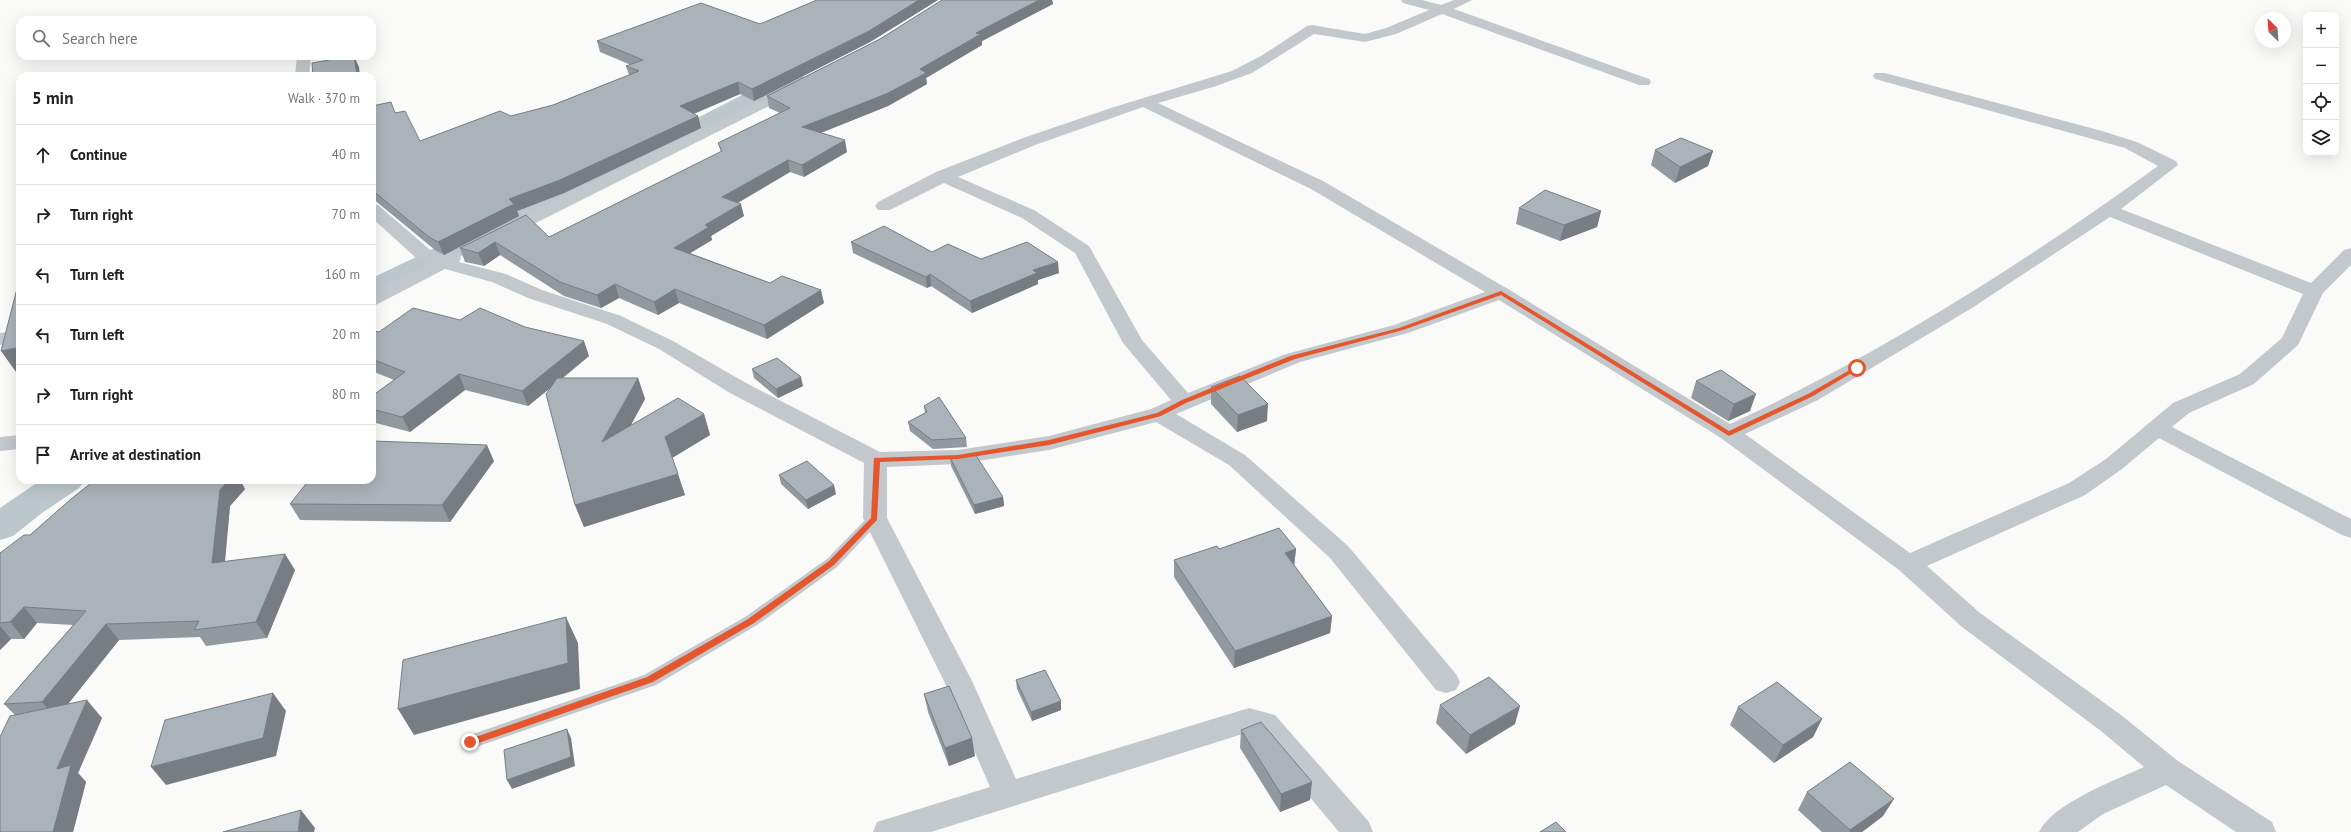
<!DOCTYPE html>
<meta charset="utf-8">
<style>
body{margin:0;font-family:"PT Sans",sans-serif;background:#f2f2f2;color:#202124}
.controls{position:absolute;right:12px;top:12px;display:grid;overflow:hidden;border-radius:8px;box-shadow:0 4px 16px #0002}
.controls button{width:36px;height:36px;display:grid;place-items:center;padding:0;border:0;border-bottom:1px solid #e0e0e0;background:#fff;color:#202124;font:20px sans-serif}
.compass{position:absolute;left:2255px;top:12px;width:36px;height:36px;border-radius:50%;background:#fff;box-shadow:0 4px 16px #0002;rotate:335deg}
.stop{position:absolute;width:12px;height:12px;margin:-9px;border:3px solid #e4572e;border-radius:50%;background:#fff}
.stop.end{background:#e4572e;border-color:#fff;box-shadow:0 1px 4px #0008}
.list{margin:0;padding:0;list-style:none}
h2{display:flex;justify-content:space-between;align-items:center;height:52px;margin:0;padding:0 16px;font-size:17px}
h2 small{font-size:13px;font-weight:400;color:#757577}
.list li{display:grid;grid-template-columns:26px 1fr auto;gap:12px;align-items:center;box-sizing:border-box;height:60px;padding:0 16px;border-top:1px solid #e0e0e0}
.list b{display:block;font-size:15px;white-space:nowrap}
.list em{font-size:13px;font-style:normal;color:#757577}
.icon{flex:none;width:22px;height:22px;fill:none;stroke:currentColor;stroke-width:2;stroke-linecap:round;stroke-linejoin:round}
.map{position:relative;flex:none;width:2351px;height:832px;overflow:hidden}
.search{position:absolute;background:#fff;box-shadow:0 4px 16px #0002;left:16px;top:16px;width:360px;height:44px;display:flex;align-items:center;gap:10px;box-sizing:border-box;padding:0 14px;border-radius:12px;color:#757577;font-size:15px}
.panel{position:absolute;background:#fff;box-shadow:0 4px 16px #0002;left:16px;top:72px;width:360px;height:412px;border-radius:12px}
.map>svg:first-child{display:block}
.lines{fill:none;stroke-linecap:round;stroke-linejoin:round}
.canal{fill:#bbc7cb;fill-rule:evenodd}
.lane{fill:#c3c8cc;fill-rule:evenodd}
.street{fill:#c3c8cc;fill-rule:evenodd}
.wall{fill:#929a9f}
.shaded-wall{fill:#777d82}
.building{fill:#aab3b9;stroke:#777d82}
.route{fill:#e4572e}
</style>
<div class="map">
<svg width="2351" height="832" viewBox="0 0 2351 832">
<rect width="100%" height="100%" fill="#fafaf8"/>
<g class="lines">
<!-- canal -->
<g class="canal">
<polygon points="793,71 801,73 804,78 801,83 585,195 382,295 372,298 372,278 567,185 785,73"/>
<polygon points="41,480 85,480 79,488 42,513 13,536 0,540 0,508"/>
</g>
<!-- lane -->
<polygon class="lane" points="875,513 880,515 882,518 880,521 837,567 757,625 656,685 470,749 464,747 461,742 464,737 644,675 745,617 827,559 870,515"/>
<!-- street -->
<g class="street">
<path d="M1401,0H1422L1441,5L1454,0H1472L1454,9L1649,79L1651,82L1649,85H1639L1442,14L1396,34L1365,42L1314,34L1252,73L1213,87L1158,103L1323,181L1508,289L1730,424C1881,354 2024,263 2158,166L2125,148L1875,79L1873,76L1875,73H1885L2102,131L2137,142L2176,161L2178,165L2121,209L2311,283L2344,250L2351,248V265L2323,293L2298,345L2254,384L2189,413L2172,427L2351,519V538L2342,535L2159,438L2122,469L2085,495L1927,566L1980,613L2121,715L2178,761L2272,822L2276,832H2236L2166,785L2103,814L2078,832H2039C2052,804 2115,780 2144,767L2101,731L1962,627L1899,570L1721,438L1499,300L1408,333L1300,362L1176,414L1245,455L1348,546L1456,674L1460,682L1456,690L1446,693L1436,690L1330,558L1229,465L1156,422L1049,450L958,464L887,467V518L972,681L1016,779L1249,708L1275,715L1369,822L1373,832H1339L1256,733L1249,732L931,832H873L877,822L990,787L944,681L863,518L864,463L730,393L659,349L607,324L528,298L492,282L445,269L372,307V293L428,263L415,257L372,218V204L378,205L429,249L442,256L452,252L459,254L461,258L459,262L506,274L542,290L621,316L673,341L746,383L880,452L958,450L1049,436L1151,409L1171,400L1123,343L1075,253L1022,218L944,183L890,210H878L875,206L878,202L936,172L1023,138L1114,107L1232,71L1261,56L1307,26L1312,25L1365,34L1386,28L1429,10L1403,3ZM1143,107L1311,189L1485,292L1394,325L1286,354L1188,393L1142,340L1089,246L1034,210L958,177L1035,145ZM2110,217L2303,294L2282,338L2240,374L2173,403L2106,459L2069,483L1910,553L1745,434L1818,400L1972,308Z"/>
<polygon points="297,56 311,56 309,76 295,76"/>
<polygon points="794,84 801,88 799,91 510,236 498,236 495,232 498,228"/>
<polygon points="20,330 20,342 0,345 0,333"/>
<polygon points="20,435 20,449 0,451 0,437"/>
</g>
</g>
<!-- wall -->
<g class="wall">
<polygon points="817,0 938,0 870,42 754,101 740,94 694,114 698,116 701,128 564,193 517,211 519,216 444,255 435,250 372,198 372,106 395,113 420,141 553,105 629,75 626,66 631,65 600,52 597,41 760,24"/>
<polygon points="942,0 1052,0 1053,4 982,41 982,45 926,78 927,84 888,106 821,133 847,152 804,177 790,172 738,203 744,216 711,236 712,240 690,253 824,303 767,339 679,303 658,315 619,298 601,308 564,296 500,255 484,266 465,262 460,248 526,215 549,237 721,152 718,143 780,113 769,108 767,96 880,39"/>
<polygon points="1655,150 1713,151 1708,166 1675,183 1651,165"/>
<polygon points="1519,208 1601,211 1597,227 1560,241 1516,224"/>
<polygon points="851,242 932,252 981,259 1059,273 1038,280 1038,284 972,313 931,286 927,288 853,253"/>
<polygon points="372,331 589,356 563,378 638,378 645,399 631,425 704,414 710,435 672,458 685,495 584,527 575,505 549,389 528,406 465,390 410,432 372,422 372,396 394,380 372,371"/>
<polygon points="752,369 803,386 778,398 754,378"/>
<polygon points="1696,381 1750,411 1728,421 1691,398"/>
<polygon points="1211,387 1267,421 1237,432 1211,404"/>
<polygon points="924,406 966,438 967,447 933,449 910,431 908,422 925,413"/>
<polygon points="950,457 1003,497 1004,506 975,514 951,466"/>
<polygon points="494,461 450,522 300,520 290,504"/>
<polygon points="779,475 836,494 808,509 781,484"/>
<polygon points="95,480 240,480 245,489 230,506 225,562 295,570 267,638 206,646 200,637 119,640 68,704 102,718 78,773 86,782 73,832 0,832 15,715 4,704 73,625 37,623 24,639 11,639 0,650 0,553 30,535"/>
<polygon points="1219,549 1296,549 1294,566 1332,616 1330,633 1234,668 1174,577 1174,560"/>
<polygon points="1016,680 1061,710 1032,721 1017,689"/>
<polygon points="924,694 975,756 949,766 928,712"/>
<polygon points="1440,705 1515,724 1466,754 1436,723"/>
<polygon points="1738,707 1822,719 1813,737 1774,763 1730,725"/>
<polygon points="1241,730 1310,800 1280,812 1240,748"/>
<polygon points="1807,792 1883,816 1862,832 1822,832 1798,810"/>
</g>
<!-- shaded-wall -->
<g class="shaded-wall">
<polygon points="919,0 938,0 870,42 754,101 752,89"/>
<polygon points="1039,0 1052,0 1053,4 982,41 982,45 926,78 927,84 888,106 805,139 802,127 920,69 976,33"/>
<polygon points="354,56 359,67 360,76 357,76"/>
<polygon points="738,82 740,94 683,118 680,106"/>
<polygon points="698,116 701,128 564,193 517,211 519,216 444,255 438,242 509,199"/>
<polygon points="845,140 847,152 804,177 802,165"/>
<polygon points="1713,151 1708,166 1675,183 1680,167"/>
<polygon points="788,160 790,172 725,210 722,197"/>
<polygon points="741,204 744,216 711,236 712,240 677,261 674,248 705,225"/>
<polygon points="1601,211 1597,227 1560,241 1564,225"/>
<polygon points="495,242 500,255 484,266 478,253"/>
<polygon points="1058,262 1059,273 1038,280 1038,284 972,313 970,301 1033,270"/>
<polygon points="930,274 931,286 927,288 926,277"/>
<polygon points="615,284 619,298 601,308 597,295"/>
<polygon points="675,289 679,303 658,315 654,302"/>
<polygon points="821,290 824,303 767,339 764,325"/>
<polygon points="584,341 589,356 528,406 522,391"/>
<polygon points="20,347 20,371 16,372 1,351"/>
<polygon points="459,374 465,390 410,432 402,417"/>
<polygon points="801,377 803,386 778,398 776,389"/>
<polygon points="638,378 645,399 610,463 602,442"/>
<polygon points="1756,394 1750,411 1728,421 1734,404"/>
<polygon points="1268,404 1267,421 1237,432 1238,415"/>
<polygon points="704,414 710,435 672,458 665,437"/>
<polygon points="487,445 494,461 450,522 442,505"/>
<polygon points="678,474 685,495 584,527 575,505"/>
<polygon points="229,480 240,480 245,489 230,506 223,579 212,563 220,490"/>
<polygon points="834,485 836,494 808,509 806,500"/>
<polygon points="1003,497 1004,506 975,514 974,505"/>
<polygon points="1296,549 1294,566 1285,553"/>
<polygon points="285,554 295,570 267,638 256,622"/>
<polygon points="24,607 37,623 24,639 10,622"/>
<polygon points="1332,616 1330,633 1234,668 1235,651"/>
<polygon points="566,617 578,643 580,689 414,735 398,709"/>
<polygon points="106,624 119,640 56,719 42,702"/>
<polygon points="0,626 11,639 0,650"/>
<polygon points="273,693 286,711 276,756 166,785 151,767"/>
<polygon points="87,700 102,718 78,773 86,782 73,832 53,832 57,769"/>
<polygon points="1061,701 1061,710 1032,721 1031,712"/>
<polygon points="1520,706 1515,724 1466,754 1470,735"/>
<polygon points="1822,719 1813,737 1774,763 1783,745"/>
<polygon points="567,729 571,738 575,766 512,789 507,780"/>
<polygon points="972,738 975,756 949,766 945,748"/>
<polygon points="1312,782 1310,800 1280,812 1281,794"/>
<polygon points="1894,799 1883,816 1862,832 1849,832 1850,830"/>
<polygon points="301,810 315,828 314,832 298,832"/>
</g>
<!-- building -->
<g class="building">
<polygon points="817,0 919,0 869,31 752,89 738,82 680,106 698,116 560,180 509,199 514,204 438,242 429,237 372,190 372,106 391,102 395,113 405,111 420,141 500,111 511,116 553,105 639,71 626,66 643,60 597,41 701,3 760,24"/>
<polygon points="942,0 1039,0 976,33 981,34 920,69 926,73 886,94 802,127 845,140 802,165 788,160 722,197 741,204 705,225 709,227 674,248 770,283 782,276 821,290 764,325 675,289 654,302 615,284 597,295 560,282 495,242 478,253 460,248 526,215 549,237 722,151 718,143 790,108 767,96 880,39"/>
<polygon points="351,56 354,56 357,76 313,76 312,63"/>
<polygon points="1681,138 1713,151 1680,167 1655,150"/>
<polygon points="1545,190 1601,211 1564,225 1519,208"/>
<polygon points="884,226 932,252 948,244 981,259 1027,242 1058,262 1033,270 1037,273 970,301 930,274 926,277 851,242"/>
<polygon points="20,277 20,347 1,351"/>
<polygon points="413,308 460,320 480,308 525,327 584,341 522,391 459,374 402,417 372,409 372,396 405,372 372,359 372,331 379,332"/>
<polygon points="777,358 801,377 776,389 752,369"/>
<polygon points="1721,370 1756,394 1734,404 1696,381"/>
<polygon points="1240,376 1268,404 1238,415 1211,387"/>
<polygon points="557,378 638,378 602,442 678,398 704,414 665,437 678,474 575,505 546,394"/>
<polygon points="939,397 966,438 932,440 908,422 927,412 924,406"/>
<polygon points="372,441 487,445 442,505 290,504 309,480 372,480"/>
<polygon points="975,454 1003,497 974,505 950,457"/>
<polygon points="807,461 834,485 806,500 779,475"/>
<polygon points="95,480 229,480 220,490 212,563 285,554 256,622 194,630 199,621 106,624 42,702 4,704 86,611 24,607 10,622 0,623 0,553 24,535 30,535 71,499"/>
<polygon points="1279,528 1296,549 1285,553 1332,616 1235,651 1174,560 1217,546 1219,549"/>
<polygon points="566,617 568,663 398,709 403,660"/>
<polygon points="1045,670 1061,701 1031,712 1016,680"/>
<polygon points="1489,677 1520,706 1470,735 1440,705"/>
<polygon points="1777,682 1822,719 1783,745 1738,707"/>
<polygon points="949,686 972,738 945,748 924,694"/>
<polygon points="273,693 263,738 151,767 165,720"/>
<polygon points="87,700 57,769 71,765 53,832 0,832 0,737 10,716"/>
<polygon points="1261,722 1312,782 1281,794 1241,730"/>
<polygon points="567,729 571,757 507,780 504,750"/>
<polygon points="1850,762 1894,799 1850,830 1807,792"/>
<polygon points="301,810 298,832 223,832"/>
<polygon points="1556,822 1566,832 1540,832"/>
</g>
<!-- route -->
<polygon class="route" points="1501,291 1729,431 1808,394 1855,367 1860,368 1813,396 1729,436 1501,295 1403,330 1295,359 1186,403 1161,416 1049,445 958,459 880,462 877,520 834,565 754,623 653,682 470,746 466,742 467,740 647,677 748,619 829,561 871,518 874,458 958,455 1049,440 1157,413 1182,400 1290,356 1399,328"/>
</svg>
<div class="controls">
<button>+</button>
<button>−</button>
<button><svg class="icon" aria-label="locate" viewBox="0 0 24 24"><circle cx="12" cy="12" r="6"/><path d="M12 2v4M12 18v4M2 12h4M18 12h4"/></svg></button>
<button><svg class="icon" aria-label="layers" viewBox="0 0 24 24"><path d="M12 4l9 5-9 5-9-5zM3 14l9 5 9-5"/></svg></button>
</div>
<svg class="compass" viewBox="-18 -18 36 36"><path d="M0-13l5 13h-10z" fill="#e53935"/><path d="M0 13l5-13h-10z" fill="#757577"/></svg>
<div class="stop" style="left:1857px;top:368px"></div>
<div class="stop end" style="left:470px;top:742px"></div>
<div class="search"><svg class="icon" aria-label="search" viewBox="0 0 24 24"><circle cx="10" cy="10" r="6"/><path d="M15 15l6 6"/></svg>Search here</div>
<section class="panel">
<h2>5 min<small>Walk · 370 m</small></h2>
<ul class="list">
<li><svg class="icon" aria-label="ahead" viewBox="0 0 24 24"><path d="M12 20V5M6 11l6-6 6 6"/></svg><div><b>Continue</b></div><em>40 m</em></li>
<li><svg class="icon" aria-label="right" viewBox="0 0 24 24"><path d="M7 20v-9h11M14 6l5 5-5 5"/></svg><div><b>Turn right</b></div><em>70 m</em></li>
<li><svg class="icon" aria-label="left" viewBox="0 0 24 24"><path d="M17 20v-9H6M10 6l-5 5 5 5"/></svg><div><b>Turn left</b></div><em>160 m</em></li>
<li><svg class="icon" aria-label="left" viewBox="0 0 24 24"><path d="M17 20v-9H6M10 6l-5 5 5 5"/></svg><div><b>Turn left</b></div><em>20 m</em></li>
<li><svg class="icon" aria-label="right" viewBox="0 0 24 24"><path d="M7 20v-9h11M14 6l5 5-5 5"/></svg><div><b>Turn right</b></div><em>80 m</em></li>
<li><svg class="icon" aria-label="arrive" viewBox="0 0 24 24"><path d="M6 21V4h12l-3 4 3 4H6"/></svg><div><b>Arrive at destination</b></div></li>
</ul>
</section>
</div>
